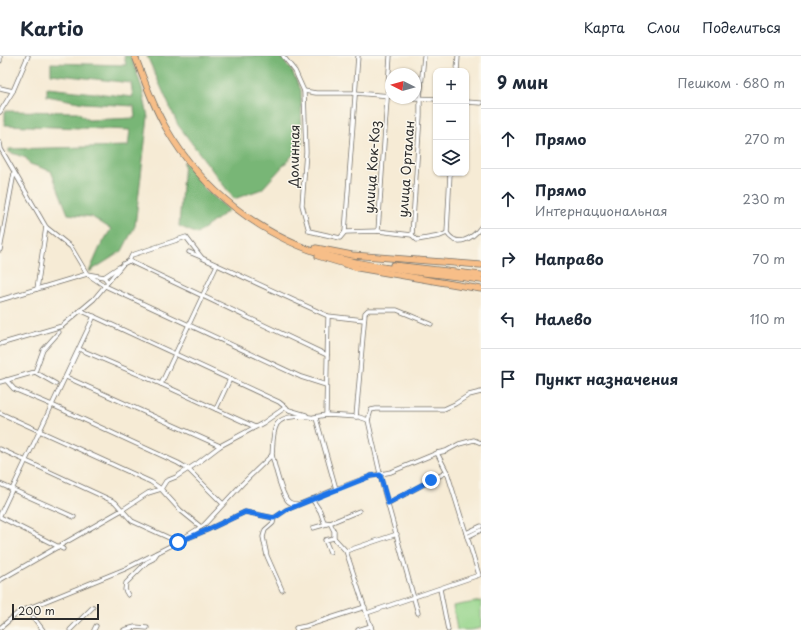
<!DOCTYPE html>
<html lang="ru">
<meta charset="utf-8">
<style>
body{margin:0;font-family:"Playpen Sans",sans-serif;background:#f6f6f7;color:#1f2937}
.controls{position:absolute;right:12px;top:12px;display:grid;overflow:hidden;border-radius:8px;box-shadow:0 1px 3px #0004}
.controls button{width:36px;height:36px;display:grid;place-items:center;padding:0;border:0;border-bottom:1px solid #e0e1e3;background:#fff;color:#1f2937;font:20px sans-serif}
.compass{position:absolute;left:385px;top:12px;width:36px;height:36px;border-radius:50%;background:#fff;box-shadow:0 1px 3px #0004;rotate:276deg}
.scale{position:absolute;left:12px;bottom:10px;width:87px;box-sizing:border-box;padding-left:4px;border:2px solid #2b2b2b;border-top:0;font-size:11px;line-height:14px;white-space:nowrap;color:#2b2b2b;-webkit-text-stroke:3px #fbf7ec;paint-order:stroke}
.stop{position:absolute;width:12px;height:12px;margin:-9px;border:3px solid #1a73e8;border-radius:50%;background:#fff}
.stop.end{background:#1a73e8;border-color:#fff;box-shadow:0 1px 4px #0008}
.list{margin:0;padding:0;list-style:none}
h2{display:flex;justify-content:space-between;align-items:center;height:52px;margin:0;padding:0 16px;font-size:17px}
h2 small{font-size:13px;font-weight:400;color:#747a83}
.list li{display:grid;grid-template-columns:26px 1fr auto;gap:12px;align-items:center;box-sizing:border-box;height:60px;padding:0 16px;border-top:1px solid #e0e1e3}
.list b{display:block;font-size:15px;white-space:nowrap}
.list p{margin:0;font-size:13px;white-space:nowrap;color:#747a83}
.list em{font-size:13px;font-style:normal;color:#747a83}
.icon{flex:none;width:22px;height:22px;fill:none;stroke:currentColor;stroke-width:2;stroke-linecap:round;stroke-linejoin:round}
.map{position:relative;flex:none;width:481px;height:574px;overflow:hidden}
header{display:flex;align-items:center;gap:24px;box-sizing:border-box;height:56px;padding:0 20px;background:#fff;border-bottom:1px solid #e0e1e3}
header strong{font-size:19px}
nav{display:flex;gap:22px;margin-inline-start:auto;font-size:14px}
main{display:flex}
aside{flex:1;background:#fff}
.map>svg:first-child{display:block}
.green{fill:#95d48a;stroke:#60805a}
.forest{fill:#78b676;stroke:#527050}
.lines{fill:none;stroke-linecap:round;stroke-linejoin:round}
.street-casing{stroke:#726e66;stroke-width:5}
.primary-casing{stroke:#726e66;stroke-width:7}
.street{stroke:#fff;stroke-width:3.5}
.primary{stroke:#f7be88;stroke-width:5.5}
.route{stroke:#1a73e8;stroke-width:5}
.labels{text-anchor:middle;stroke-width:3;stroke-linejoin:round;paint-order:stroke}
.street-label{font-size:13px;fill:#2b2b2b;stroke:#fbf7ec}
</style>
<header>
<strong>Kartio</strong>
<nav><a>Карта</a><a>Слои</a><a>Поделиться</a></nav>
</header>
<main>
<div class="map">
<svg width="481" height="574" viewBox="0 0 481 574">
<rect width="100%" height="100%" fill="#fbf7ec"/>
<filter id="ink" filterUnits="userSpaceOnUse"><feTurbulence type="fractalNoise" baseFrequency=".025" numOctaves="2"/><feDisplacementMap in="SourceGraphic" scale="8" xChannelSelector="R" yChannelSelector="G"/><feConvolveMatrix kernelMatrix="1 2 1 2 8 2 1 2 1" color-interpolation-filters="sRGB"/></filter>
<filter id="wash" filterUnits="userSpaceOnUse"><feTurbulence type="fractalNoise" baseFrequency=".012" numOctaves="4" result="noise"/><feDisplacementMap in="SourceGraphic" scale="16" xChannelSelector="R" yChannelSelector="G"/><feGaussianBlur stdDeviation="0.9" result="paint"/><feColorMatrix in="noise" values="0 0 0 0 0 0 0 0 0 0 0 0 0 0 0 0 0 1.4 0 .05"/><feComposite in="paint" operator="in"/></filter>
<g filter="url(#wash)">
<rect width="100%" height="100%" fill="#f6ebd5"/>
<!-- green -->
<polygon class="green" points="481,545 481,572 471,574 457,574 453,550"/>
<!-- forest -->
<g class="forest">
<polygon points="124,0 131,0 142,32 148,61 135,170 122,195 89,216 100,191 111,173 92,161 68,158 51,115 30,108 26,102 9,96 9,93 128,90 130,74 5,69 5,55 78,56 88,64 135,62 134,50 84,47 47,40 47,32 133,41 131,27 51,18 51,7 126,9"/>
<polygon points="147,0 280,0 292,15 301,34 302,89 262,133 234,143 178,69"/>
<polygon points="184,105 205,133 229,154 197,178 179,170"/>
</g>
</g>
<g filter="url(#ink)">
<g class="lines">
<defs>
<g id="street">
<path d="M283,0L295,15L304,35L306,96L302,149L309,175L340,182L345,176L378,175L412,179L417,184L440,180L447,177C457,192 472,183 481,171"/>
<polyline points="0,5 0,0"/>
<polyline points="457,15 458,0"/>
<polyline points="0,32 13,35"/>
<polyline points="304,35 316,37 355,37 391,40"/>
<polyline points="415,42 436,43"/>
<polyline points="466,46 481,47"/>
<polyline points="0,56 13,35 28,0"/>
<polyline points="0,87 1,93 46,171 71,191 87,218 104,221 108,226"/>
<polyline points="378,175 390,0"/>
<polyline points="345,176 358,0"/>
<polyline points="447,177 450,117"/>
<polyline points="412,179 420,60 420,42 424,0"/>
<polyline points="0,194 14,117"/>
<polyline points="189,196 201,201"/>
<polyline points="129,205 327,299"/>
<polyline points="104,221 119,211"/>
<polyline points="37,233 46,171"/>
<polyline points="0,244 87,218 105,230 301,321 326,329"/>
<polyline points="80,254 279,346 289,354 306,359"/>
<polyline points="328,260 364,264"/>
<polyline points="0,288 62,270 94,243 123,208 129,205 132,199 186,181 202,202 328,260 326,359"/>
<polyline points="79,293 161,328 255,371"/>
<polyline points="35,316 43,294 59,276"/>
<polyline points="66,321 220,390"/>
<polyline points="6,324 14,333 52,349 178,407 188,413 223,448"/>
<polyline points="0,326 35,316 56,328"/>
<polyline points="161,328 217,209"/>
<polyline points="216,353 230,323"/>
<polyline points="0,357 151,426 161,433 180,454 201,471"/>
<polyline points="314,361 326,359 359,361 368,364"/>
<polyline points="356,361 365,257 368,254 397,254 431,268"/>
<polyline points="0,393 115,446 132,465 178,486"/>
<path d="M272,399C275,410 281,438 288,445C291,448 294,448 297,448"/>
<polyline points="0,428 74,461"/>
<polyline points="312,443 320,455 324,466 330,467 334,475 334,482 346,495"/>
<polyline points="388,447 447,416"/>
<polyline points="0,459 94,260"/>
<polyline points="0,461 63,493"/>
<polyline points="274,462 273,467 265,474 263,481 267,500 282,534"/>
<polyline points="313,472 330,467 359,455"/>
<polyline points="466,477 481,470"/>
<path d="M185,481L204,469L242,428L272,399C273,390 272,377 277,368C284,358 306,360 316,362L336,433"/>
<polyline points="467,481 481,474"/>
<polyline points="330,496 325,484 334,482"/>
<polyline points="0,524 122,454 148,437 161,433 166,425 176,421 199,406 220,390 263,367 286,351"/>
<polyline points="440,533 448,574"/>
<polyline points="128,539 125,534 126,527 147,506 153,503 157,497"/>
<polyline points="367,557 479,519 447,416 437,397"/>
<polyline points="418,557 383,431 368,364 371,354 376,353 444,353 455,348 469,339 481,336"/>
<polyline points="33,561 43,574"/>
<polyline points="0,572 19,556 125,513 178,486 207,474 245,456 274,462 286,454 336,433 371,420 391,416 437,397 446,395 459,388 474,384 481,387"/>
<polyline points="70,574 93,551"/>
<polyline points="94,574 96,570"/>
<polyline points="124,574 135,571 147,572"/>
<polyline points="297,574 296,572 306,570 365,551"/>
<polyline points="358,574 371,570"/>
<polyline points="372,574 346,495 397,478"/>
</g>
<g id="primary">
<path d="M135,0C144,24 153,50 166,72C201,133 261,181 329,200C378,213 430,217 481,224"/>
<polyline points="316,192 352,199 481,209"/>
<polyline points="318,200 358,212 481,233"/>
<polyline points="393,209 481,219"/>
</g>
</defs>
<!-- street casing -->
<use href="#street" class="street-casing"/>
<!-- primary casing -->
<use href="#primary" class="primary-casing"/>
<!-- street -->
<use href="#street" class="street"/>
<!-- primary -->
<use href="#primary" class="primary"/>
</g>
</g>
<g class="lines" filter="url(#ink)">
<!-- route -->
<polyline class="route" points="178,486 207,474 245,456 274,462 286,454 371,420 380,419 388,447 431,424"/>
</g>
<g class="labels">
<!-- street labels -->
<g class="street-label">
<text transform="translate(294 100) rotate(-89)" y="5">Долинная</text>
<text transform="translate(372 111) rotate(-86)" y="5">улица Кок-Коз</text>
<text transform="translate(406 113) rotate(-86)" y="5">улица Орталан</text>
</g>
</g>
</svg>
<div class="controls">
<button>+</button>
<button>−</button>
<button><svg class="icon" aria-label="layers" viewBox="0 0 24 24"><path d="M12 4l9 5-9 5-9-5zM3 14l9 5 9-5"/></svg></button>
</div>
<svg class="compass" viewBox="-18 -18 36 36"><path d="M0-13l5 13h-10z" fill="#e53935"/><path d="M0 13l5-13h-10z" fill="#747a83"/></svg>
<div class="scale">200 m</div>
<div class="stop" style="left:178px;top:486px"></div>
<div class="stop end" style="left:431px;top:424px"></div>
</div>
<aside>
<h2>9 мин<small>Пешком · 680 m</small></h2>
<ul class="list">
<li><svg class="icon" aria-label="ahead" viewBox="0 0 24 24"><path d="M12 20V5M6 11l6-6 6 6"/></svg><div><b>Прямо</b></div><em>270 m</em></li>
<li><svg class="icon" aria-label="ahead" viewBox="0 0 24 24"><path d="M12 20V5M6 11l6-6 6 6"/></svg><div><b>Прямо</b><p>Интернациональная</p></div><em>230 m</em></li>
<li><svg class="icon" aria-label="right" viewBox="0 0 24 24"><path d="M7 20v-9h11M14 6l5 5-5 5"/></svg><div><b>Направо</b></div><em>70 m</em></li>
<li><svg class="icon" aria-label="left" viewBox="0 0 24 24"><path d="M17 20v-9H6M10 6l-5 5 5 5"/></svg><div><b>Налево</b></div><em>110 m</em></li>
<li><svg class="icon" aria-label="arrive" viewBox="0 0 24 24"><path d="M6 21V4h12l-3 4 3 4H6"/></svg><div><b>Пункт назначения</b></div></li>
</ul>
</aside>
</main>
